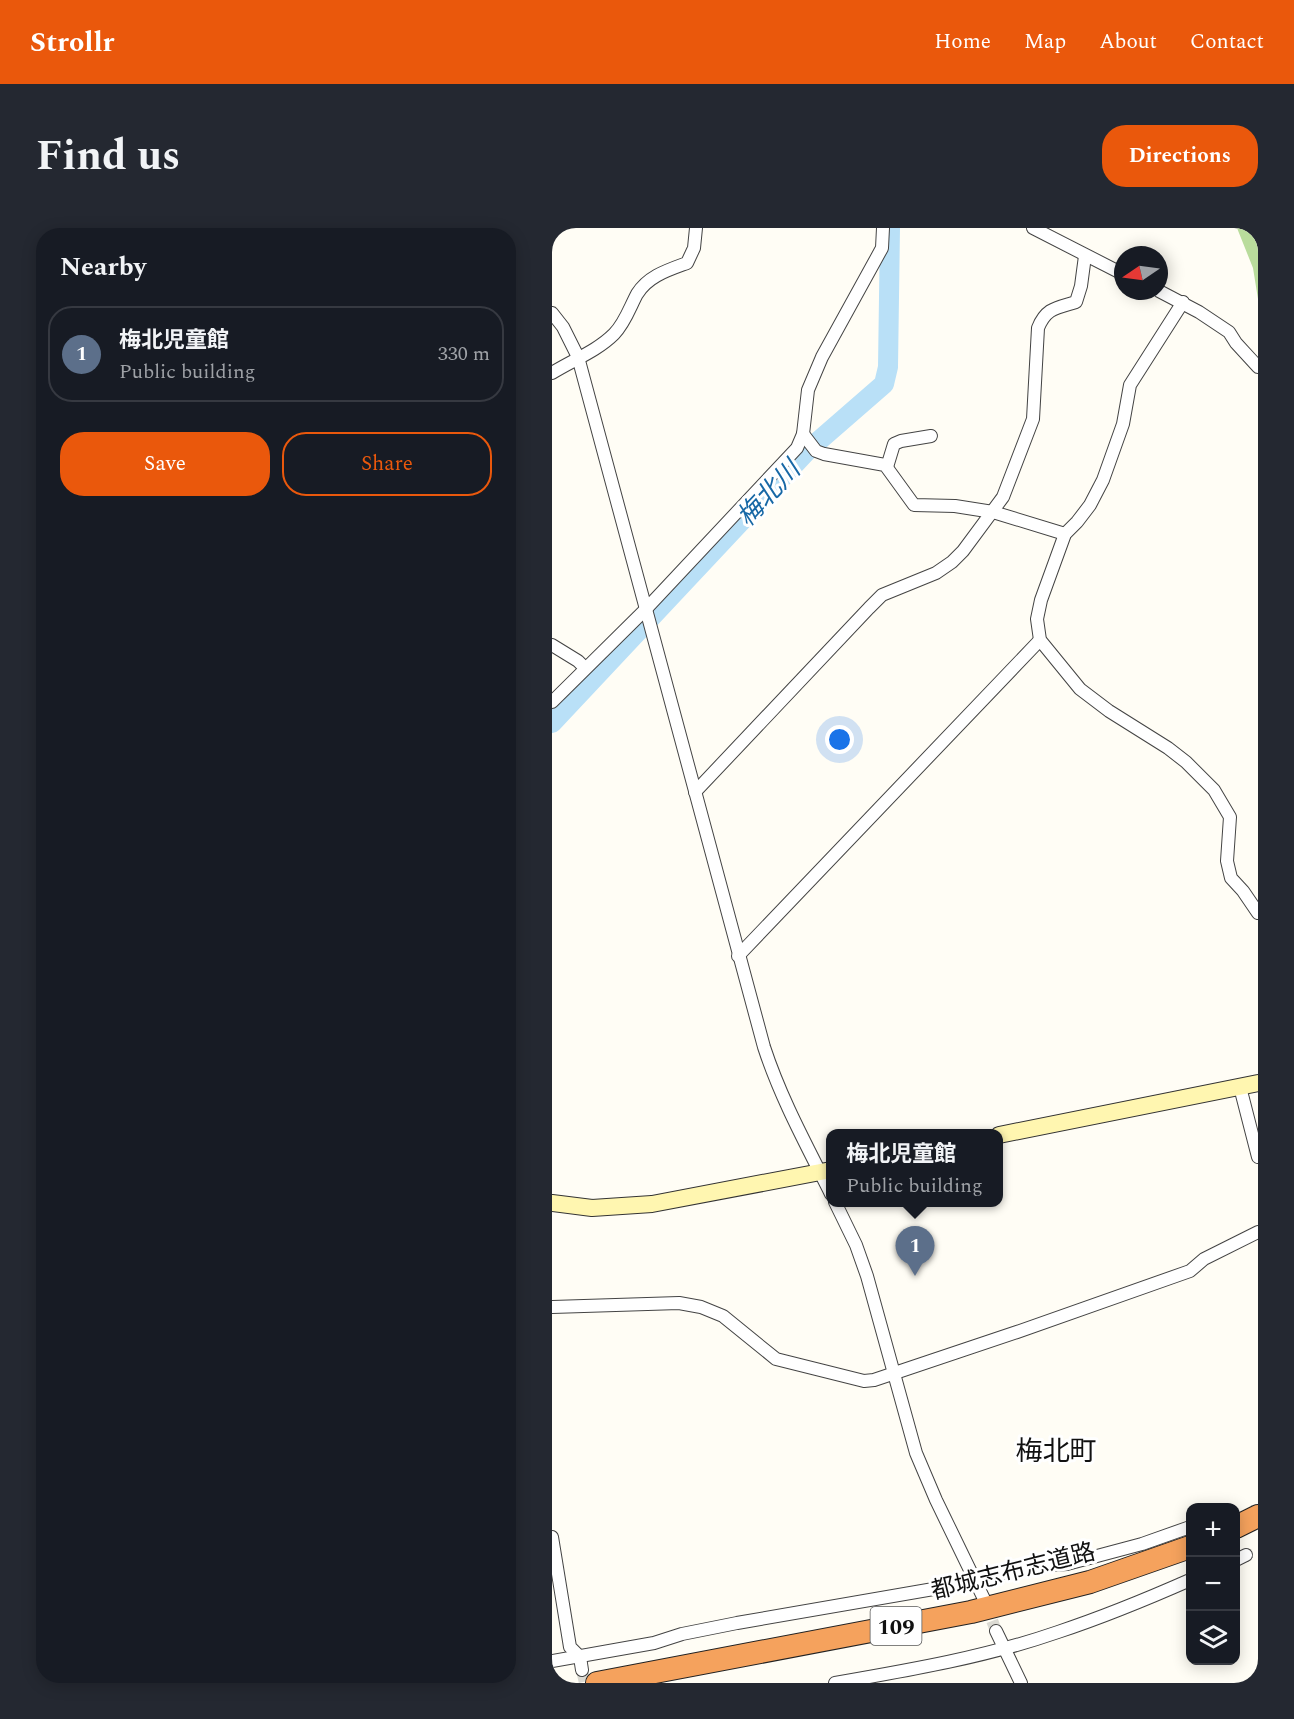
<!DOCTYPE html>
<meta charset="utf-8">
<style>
body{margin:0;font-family:Spectral,"Noto Sans JP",serif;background:#242831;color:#f1f3f6}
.controls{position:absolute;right:18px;bottom:18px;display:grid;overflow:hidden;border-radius:12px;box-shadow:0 3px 15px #0003}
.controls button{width:54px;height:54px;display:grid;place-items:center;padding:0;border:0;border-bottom:2px solid #363941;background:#171b24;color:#f1f3f6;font:30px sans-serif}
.compass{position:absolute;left:562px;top:18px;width:54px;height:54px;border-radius:50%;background:#171b24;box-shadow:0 3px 15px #0003;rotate:257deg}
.you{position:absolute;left:288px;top:512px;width:21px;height:21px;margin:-15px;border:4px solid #fff;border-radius:50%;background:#1a73e8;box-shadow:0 0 0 9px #1a73e833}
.badge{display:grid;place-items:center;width:39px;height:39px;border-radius:50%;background:#ea580c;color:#fff;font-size:20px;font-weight:700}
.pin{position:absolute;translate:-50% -50px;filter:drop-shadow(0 2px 3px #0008)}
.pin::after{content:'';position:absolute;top:32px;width:21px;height:18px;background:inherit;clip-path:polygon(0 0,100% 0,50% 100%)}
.popup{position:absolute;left:274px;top:901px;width:177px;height:78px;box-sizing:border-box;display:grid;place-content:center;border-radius:12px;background:#171b24;filter:drop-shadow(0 2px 4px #0005);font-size:20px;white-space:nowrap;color:#9ea1a6}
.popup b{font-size:22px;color:#f1f3f6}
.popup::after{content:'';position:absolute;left:50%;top:100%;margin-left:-12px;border:12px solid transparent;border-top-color:#171b24}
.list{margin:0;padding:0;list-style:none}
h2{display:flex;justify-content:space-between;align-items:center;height:78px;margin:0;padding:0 24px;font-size:26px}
h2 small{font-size:20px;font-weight:400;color:#9ea1a6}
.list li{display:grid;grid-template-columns:39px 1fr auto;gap:18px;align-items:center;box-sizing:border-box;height:96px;margin:0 12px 12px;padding:0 12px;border:2px solid #363941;border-radius:24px}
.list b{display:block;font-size:22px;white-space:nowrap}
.list p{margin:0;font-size:20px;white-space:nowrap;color:#9ea1a6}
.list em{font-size:20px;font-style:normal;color:#9ea1a6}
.actions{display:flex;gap:12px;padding:18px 24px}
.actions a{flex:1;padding:14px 0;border:2px solid #ea580c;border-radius:24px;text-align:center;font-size:21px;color:#ea580c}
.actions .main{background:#ea580c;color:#fff}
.icon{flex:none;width:33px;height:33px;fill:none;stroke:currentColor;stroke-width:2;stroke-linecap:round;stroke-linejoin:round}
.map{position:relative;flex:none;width:706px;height:1455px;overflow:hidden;border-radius:24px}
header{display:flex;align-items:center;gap:36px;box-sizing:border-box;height:84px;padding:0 30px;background:#ea580c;color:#fff}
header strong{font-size:28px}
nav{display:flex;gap:33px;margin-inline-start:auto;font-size:21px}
.intro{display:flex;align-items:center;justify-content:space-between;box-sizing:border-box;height:144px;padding:0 36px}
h1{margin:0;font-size:42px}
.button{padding:15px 27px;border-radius:24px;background:#ea580c;color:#fff;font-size:21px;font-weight:700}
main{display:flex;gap:36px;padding:0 36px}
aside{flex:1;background:#171b24;border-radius:24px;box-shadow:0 3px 15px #0003}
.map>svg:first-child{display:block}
.forest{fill:#b9dc9c}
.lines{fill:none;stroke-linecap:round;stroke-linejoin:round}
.river{stroke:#b9e0f7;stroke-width:20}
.street-tunnel{stroke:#dbdad3;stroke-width:12;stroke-dasharray:12 6;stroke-linecap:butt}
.street-casing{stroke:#444;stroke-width:14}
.secondary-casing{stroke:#333;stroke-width:18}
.highway-casing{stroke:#222;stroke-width:24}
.street{stroke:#fff;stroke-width:12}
.secondary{stroke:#fff6b0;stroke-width:16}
.highway{stroke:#f5a25d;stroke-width:22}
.labels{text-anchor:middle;stroke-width:6;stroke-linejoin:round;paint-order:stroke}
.shield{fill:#fff;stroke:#585858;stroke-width:1.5}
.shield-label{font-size:22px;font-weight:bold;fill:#111}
.street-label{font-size:24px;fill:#111;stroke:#fff}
.water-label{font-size:26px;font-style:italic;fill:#1768a6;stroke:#fff}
.quarter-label{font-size:27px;fill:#111;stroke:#fff}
</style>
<header>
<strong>Strollr</strong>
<nav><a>Home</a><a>Map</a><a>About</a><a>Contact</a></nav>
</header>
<div class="intro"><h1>Find us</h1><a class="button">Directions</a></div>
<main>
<aside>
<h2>Nearby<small></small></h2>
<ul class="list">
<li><span class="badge" style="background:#5c6f8a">1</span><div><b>梅北児童館</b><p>Public building</p></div><em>330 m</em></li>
</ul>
<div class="actions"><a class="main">Save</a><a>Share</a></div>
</aside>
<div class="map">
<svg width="706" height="1455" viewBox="0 0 706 1455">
<rect width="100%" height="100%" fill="#fffdf5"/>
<!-- forest -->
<polygon class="forest" points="685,0 706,0 706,71 701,40"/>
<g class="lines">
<!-- river -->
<polyline class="river" points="0,495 255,223 332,156 336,139 338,0"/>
<!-- street-tunnel -->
<g class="street-tunnel">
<polyline points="434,1376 444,1403"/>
<polyline points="30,1442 33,1455"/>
</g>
<defs>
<g id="street">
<polyline points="481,0 571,46"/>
<polyline points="607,63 647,84 677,104 684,115 706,139"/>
<polyline points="631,74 578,157 571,196 551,252 538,277 525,294 513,306 489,372 485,391 488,412 528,461 557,483 616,520 634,534 662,562 678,589 675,633 679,650 691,663 706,685"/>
<path d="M0,85L11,99L26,129L212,819C229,871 255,918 279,966"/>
<path d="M0,145C21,132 45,123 62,106C73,95 78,79 85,66C96,48 116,42 135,35L142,20L144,0"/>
<polyline points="251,206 264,223 272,226 333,237 362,277 403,278 441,284 513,306"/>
<polyline points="335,239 342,216 349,213 379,208"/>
<polyline points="0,417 26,433 33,440"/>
<polyline points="0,474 94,381 245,220 251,206 256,162 270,129 330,20 331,0"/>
<path d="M143,564L317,380L330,367L384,345L400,334L411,323L451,269L481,191L486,100C494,80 504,80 524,74L529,58L533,28"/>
<polyline points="186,728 488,412"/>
<polyline points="688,859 706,929"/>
<polyline points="283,974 304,1017 315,1048 364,1225 384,1272 432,1371"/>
<polyline points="0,1079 127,1075 149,1079 171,1088 224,1131 312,1153 322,1152 465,1104 638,1043 652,1031 706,1004"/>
<polyline points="0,1309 18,1419 28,1429 30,1442"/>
<polyline points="684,1332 694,1327"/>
<polyline points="444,1403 469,1455"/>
<polyline points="0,1433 102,1415 130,1406 185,1395 393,1359 422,1350 488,1338 515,1336 590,1316 638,1299"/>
<path d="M283,1455C358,1442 434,1429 506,1404C551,1389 595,1371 638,1352"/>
</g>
<g id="secondary">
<polyline points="447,907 706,855"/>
<polyline points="0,975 40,980 100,976 279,942"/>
</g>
<g id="highway">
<polyline points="684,1299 706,1288"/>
<polyline points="45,1455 419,1384 538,1354 638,1319"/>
</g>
</defs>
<!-- street casing -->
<use href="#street" class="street-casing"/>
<!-- secondary casing -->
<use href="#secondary" class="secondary-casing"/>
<!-- highway casing -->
<use href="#highway" class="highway-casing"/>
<!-- street -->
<use href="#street" class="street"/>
<!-- secondary -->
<use href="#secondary" class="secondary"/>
<!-- highway -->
<use href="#highway" class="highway"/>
</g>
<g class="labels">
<!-- shield labels -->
<rect class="shield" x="318.5" y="1379" width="51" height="38" rx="4.5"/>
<g class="shield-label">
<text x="344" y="1406">109</text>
</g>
<!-- street labels -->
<g class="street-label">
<text transform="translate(461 1343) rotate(-14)" y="8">都城志布志道路</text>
</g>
<!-- water labels -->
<g class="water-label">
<text transform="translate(216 265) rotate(-47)" y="9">梅北川</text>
</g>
<!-- quarter labels -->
<g class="quarter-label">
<text x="504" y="1232">梅北町</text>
</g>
</g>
</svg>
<div class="controls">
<button>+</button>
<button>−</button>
<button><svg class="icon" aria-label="layers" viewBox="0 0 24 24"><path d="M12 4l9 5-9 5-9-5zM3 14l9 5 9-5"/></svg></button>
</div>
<svg class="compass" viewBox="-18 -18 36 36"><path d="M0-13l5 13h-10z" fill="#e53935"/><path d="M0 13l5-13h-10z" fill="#9ea1a6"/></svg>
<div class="you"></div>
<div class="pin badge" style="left:363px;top:1048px;background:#5c6f8a">1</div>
<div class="popup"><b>梅北児童館</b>Public building</div>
</div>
</main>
